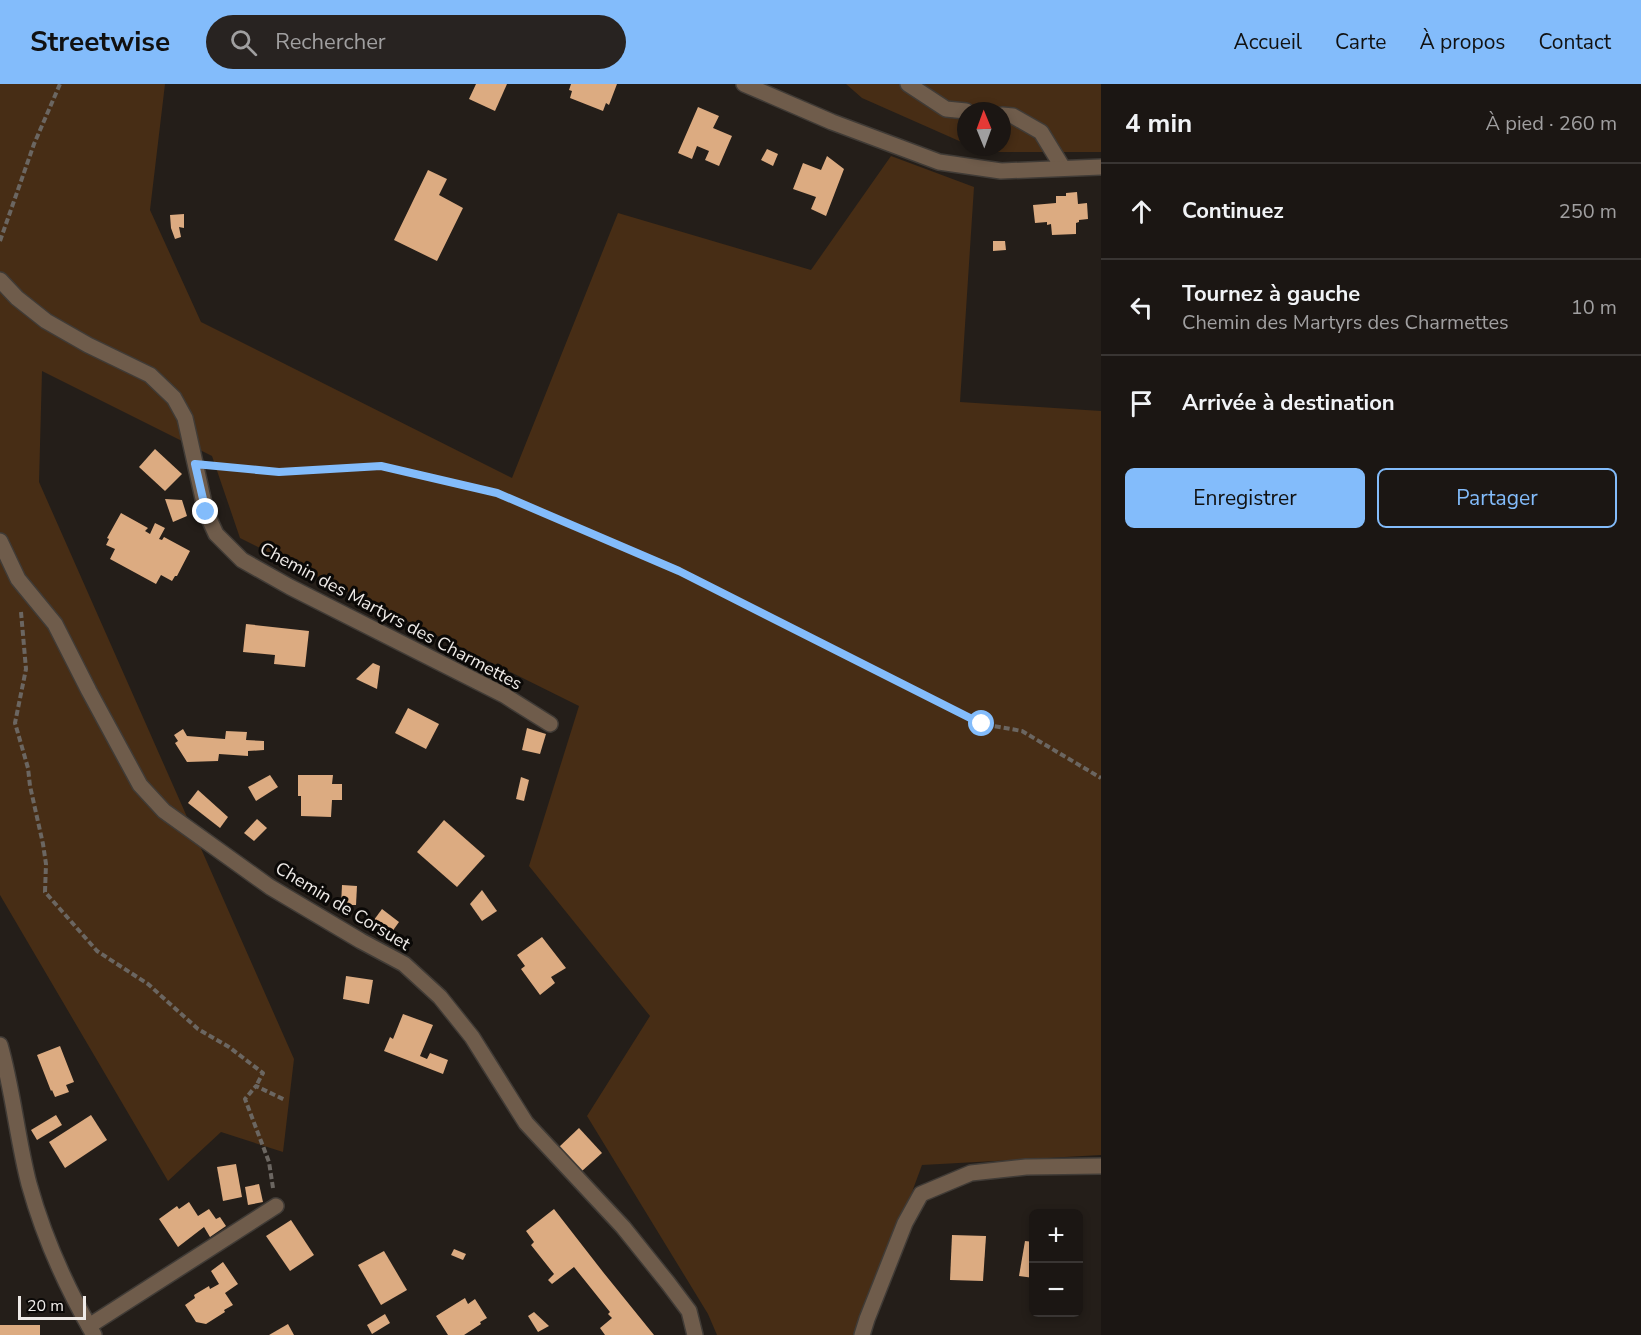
<!DOCTYPE html>
<html lang="fr">
<meta charset="utf-8">
<style>
body{margin:0;font-family:"Nunito Sans",sans-serif;background:#282321;color:#f1f3f6}
.controls{position:absolute;right:18px;bottom:18px;display:grid;overflow:hidden;border-radius:9px;box-shadow:0 3px 9px #0003}
.controls button{width:54px;height:54px;display:grid;place-items:center;padding:0;border:0;border-bottom:2px solid #393533;background:#1b1613;color:#f1f3f6;font:30px sans-serif}
.compass{position:absolute;left:957px;top:18px;width:54px;height:54px;border-radius:50%;background:#1b1613;box-shadow:0 3px 9px #0003;rotate:359deg}
.scale{position:absolute;left:18px;bottom:15px;width:68px;box-sizing:border-box;padding-left:6px;border:3px solid #efebe8;border-top:0;font-size:16px;line-height:21px;white-space:nowrap;color:#efebe8;-webkit-text-stroke:4px #0b0907;paint-order:stroke}
.stop{position:absolute;width:18px;height:18px;margin:-14px;border:4px solid #83bcfb;border-radius:50%;background:#fff}
.stop.end{background:#83bcfb;border-color:#fff;box-shadow:0 2px 6px #0008}
.list{margin:0;padding:0;list-style:none}
h2{display:flex;justify-content:space-between;align-items:center;height:78px;margin:0;padding:0 24px;font-size:26px}
h2 small{font-size:20px;font-weight:400;color:#a09fa0}
.list li{display:grid;grid-template-columns:39px 1fr auto;gap:18px;align-items:center;box-sizing:border-box;height:96px;padding:0 24px;border-top:2px solid #393533}
.list b{display:block;font-size:22px;white-space:nowrap}
.list p{margin:0;font-size:20px;white-space:nowrap;color:#a09fa0}
.list em{font-size:20px;font-style:normal;color:#a09fa0}
.actions{display:flex;gap:12px;padding:18px 24px}
.actions a{flex:1;padding:14px 0;border:2px solid #83bcfb;border-radius:9px;text-align:center;font-size:21px;color:#83bcfb}
.actions .main{background:#83bcfb;color:#111}
.icon{flex:none;width:33px;height:33px;fill:none;stroke:currentColor;stroke-width:2;stroke-linecap:round;stroke-linejoin:round}
.map{position:relative;flex:none;width:1101px;height:1251px;overflow:hidden}
header{display:flex;align-items:center;gap:36px;box-sizing:border-box;height:84px;padding:0 30px;background:#83bcfb;color:#111}
header strong{font-size:28px}
nav{display:flex;gap:33px;margin-inline-start:auto;font-size:21px}
.search{width:420px;height:54px;background:#282321;display:flex;align-items:center;gap:15px;box-sizing:border-box;padding:0 21px;border-radius:33px;color:#a09fa0;font-size:22px}
main{display:flex}
aside{flex:1;background:#1b1613}
.map>svg:first-child{display:block}
.green{fill:#472d15}
.building{fill:#dcab81}
.lines{fill:none;stroke-linecap:round;stroke-linejoin:round}
.minor-casing{stroke:#403b36;stroke-width:18}
.tertiary-casing{stroke:#403b36;stroke-width:18}
.path{stroke:#6b6661;stroke-width:4;stroke-dasharray:6 3;stroke-linecap:butt}
.minor{stroke:#6f5c4b;stroke-width:15}
.tertiary{stroke:#6f5c4b;stroke-width:15}
.route{stroke:#83bcfb;stroke-width:8}
.labels{text-anchor:middle;stroke-width:6;stroke-linejoin:round;paint-order:stroke}
.street-label{font-size:18px;fill:#efebe8;stroke:#0b0907}
</style>
<header>
<strong>Streetwise</strong>
<div class="search"><svg class="icon" aria-label="search" viewBox="0 0 24 24"><circle cx="10" cy="10" r="6"/><path d="M15 15l6 6"/></svg>Rechercher</div>
<nav><a>Accueil</a><a>Carte</a><a>À propos</a><a>Contact</a></nav>
</header>
<main>
<div class="map">
<svg width="1101" height="1251" viewBox="0 0 1101 1251">
<rect width="100%" height="100%" fill="#241e19"/>
<!-- green -->
<g class="green">
<polygon points="0,0 165,0 150,126 201,238 512,394 618,129 811,186 891,72 974,103 960,318 1101,327 1101,1071 922,1081 859,1251 717,1251 708,1230 587,1032 650,932 529,782 579,622 240,454 212,372 42,287 39,398 294,975 283,1068 221,1048 168,1097 0,811"/>
<polygon points="846,0 1101,0 1101,68 986,68 974,63 1002,63 1002,27 966,27 966,60 862,14"/>
</g>
<!-- building -->
<g class="building">
<polygon points="476,0 507,0 495,27 469,15"/>
<polygon points="571,0 617,0 609,21 606,19 603,27 570,14 572,7 569,6"/>
<polygon points="698,23 719,32 713,44 732,52 719,82 705,76 709,67 697,62 692,75 678,69"/>
<polygon points="767,65 778,70 773,82 761,76"/>
<polygon points="827,72 844,85 826,132 811,125 816,113 793,105 803,79 821,86"/>
<polygon points="428,86 447,95 439,111 463,124 437,177 394,156"/>
<polygon points="1077,108 1078,120 1087,119 1088,135 1079,136 1079,138 1076,139 1076,150 1052,151 1051,140 1047,141 1047,138 1035,139 1033,121 1056,119 1056,112 1066,112 1066,109"/>
<polygon points="184,130 184,144 179,143 181,153 175,155 171,144 170,131"/>
<polygon points="993,157 1005,157 1006,166 993,167"/>
<polygon points="155,365 182,390 165,407 139,383"/>
<polygon points="165,415 182,416 187,432 173,438"/>
<polygon points="121,429 148,444 145,447 150,450 155,439 165,444 159,455 162,456 164,453 190,467 177,492 175,492 172,497 161,491 156,500 110,475 115,465 106,461 109,455 107,454"/>
<polygon points="246,540 309,547 305,583 274,580 275,571 243,568"/>
<polygon points="373,579 380,582 377,605 356,595"/>
<polygon points="408,624 439,640 426,665 395,649"/>
<polygon points="527,644 546,650 540,670 522,666"/>
<polygon points="183,645 187,652 225,655 226,647 247,648 246,656 264,657 264,666 248,667 248,672 219,670 218,677 187,678 175,659 178,657 174,651"/>
<polygon points="270,691 278,703 256,717 248,703"/>
<polygon points="298,691 333,691 332,700 342,700 342,716 332,716 331,733 301,732 301,712 298,712"/>
<polygon points="521,693 529,696 524,717 516,715"/>
<polygon points="198,706 228,733 220,744 188,719"/>
<polygon points="257,735 267,744 254,757 244,749"/>
<polygon points="444,736 485,772 457,803 417,768"/>
<polygon points="342,801 357,802 356,821 341,821"/>
<polygon points="482,806 497,827 482,837 470,820"/>
<polygon points="382,825 399,838 389,852 371,840"/>
<polygon points="542,853 566,884 551,893 555,899 540,911 521,885 525,882 517,871"/>
<polygon points="346,892 373,896 369,920 343,915"/>
<polygon points="403,930 433,941 420,972 427,975 430,969 448,976 443,990 384,967 390,953 393,955"/>
<polygon points="60,962 74,998 66,1001 69,1008 55,1013 52,1006 51,1007 37,971"/>
<polygon points="56,1031 62,1041 37,1056 31,1046"/>
<polygon points="91,1031 107,1056 65,1084 49,1058"/>
<polygon points="579,1044 602,1069 582,1087 559,1063"/>
<polygon points="236,1080 242,1113 223,1117 217,1083"/>
<polygon points="259,1100 263,1118 248,1121 245,1103"/>
<polygon points="189,1118 198,1132 209,1125 216,1135 220,1133 226,1142 210,1153 204,1143 178,1163 159,1135 177,1122 179,1125"/>
<polygon points="554,1125 603,1188 654,1251 605,1251 600,1244 612,1234 608,1230 610,1228 574,1183 552,1200 548,1196 554,1190 531,1161 534,1158 526,1147"/>
<polygon points="291,1136 314,1171 290,1187 266,1152"/>
<polygon points="952,1151 986,1152 983,1197 950,1196"/>
<polygon points="1025,1157 1034,1158 1034,1194 1019,1192"/>
<polygon points="454,1165 466,1170 463,1176 451,1171"/>
<polygon points="384,1167 407,1206 381,1221 358,1181"/>
<polygon points="223,1178 238,1200 225,1209 233,1221 224,1226 225,1228 206,1240 196,1238 185,1221 195,1214 194,1211 209,1202 210,1205 219,1200 211,1187"/>
<polygon points="465,1214 468,1220 475,1215 487,1234 480,1238 481,1240 464,1251 448,1251 436,1232"/>
<polygon points="534,1228 549,1242 538,1248 528,1232"/>
<polygon points="385,1230 390,1239 372,1250 367,1241"/>
<polygon points="288,1240 294,1251 269,1251"/>
<rect x="0" y="1241" width="40" height="10"/>
</g>
<g class="lines">
<defs>
<g id="minor">
<polyline points="908,0 946,25 966,27"/>
<polyline points="1002,31 1013,32 1041,48 1063,84"/>
<polyline points="0,196 17,214 46,237 88,261 150,291 174,314 185,334 206,428 216,450 242,476 290,503 504,611 550,640"/>
<path d="M0,961C13,1006 17,1054 29,1100C44,1154 66,1203 94,1251"/>
<polyline points="89,1242 276,1122"/>
<polyline points="862,1251 867,1235 905,1139 921,1110 971,1089 1026,1083 1101,1082"/>
</g>
<g id="tertiary">
<polyline points="744,0 832,38 939,78 1001,87 1101,83"/>
<polyline points="0,457 18,495 55,540 89,607 140,701 164,727 270,803 361,857 404,880 440,913 472,953 526,1039 623,1143 668,1199 689,1227 695,1251"/>
</g>
</defs>
<!-- minor casing -->
<use href="#minor" class="minor-casing"/>
<!-- tertiary casing -->
<use href="#tertiary" class="tertiary-casing"/>
<!-- path -->
<g class="path">
<polyline points="0,157 34,60 60,0"/>
<polyline points="214,382 279,388 381,382 497,409 679,487 982,640 1022,647 1101,694"/>
<polyline points="21,528 26,585 15,639 28,684 30,702 43,760 46,780 45,808 97,867 148,900 198,945 229,963 263,989 256,1002"/>
<polyline points="273,1104 269,1078 245,1015 256,1002 285,1016"/>
</g>
<!-- minor -->
<use href="#minor" class="minor"/>
<!-- tertiary -->
<use href="#tertiary" class="tertiary"/>
</g>
<g class="lines">
<!-- route -->
<polyline class="route" points="206,428 195,380 279,388 381,382 497,409 679,487 982,640"/>
</g>
<g class="labels">
<!-- street labels -->
<g class="street-label">
<text transform="translate(391 532) rotate(28)" y="6">Chemin des Martyrs des Charmettes</text>
<text transform="translate(343 822) rotate(31)" y="6">Chemin de Corsuet</text>
</g>
</g>
</svg>
<div class="controls">
<button>+</button>
<button>−</button>
</div>
<svg class="compass" viewBox="-18 -18 36 36"><path d="M0-13l5 13h-10z" fill="#e53935"/><path d="M0 13l5-13h-10z" fill="#a09fa0"/></svg>
<div class="scale">20 m</div>
<div class="stop" style="left:982px;top:640px"></div>
<div class="stop end" style="left:206px;top:428px"></div>
</div>
<aside>
<h2>4 min<small>À pied · 260 m</small></h2>
<ul class="list">
<li><svg class="icon" aria-label="ahead" viewBox="0 0 24 24"><path d="M12 20V5M6 11l6-6 6 6"/></svg><div><b>Continuez</b></div><em>250 m</em></li>
<li><svg class="icon" aria-label="left" viewBox="0 0 24 24"><path d="M17 20v-9H6M10 6l-5 5 5 5"/></svg><div><b>Tournez à gauche</b><p>Chemin des Martyrs des Charmettes</p></div><em>10 m</em></li>
<li><svg class="icon" aria-label="arrive" viewBox="0 0 24 24"><path d="M6 21V4h12l-3 4 3 4H6"/></svg><div><b>Arrivée à destination</b></div></li>
</ul>
<div class="actions"><a class="main">Enregistrer</a><a>Partager</a></div>
</aside>
</main>
